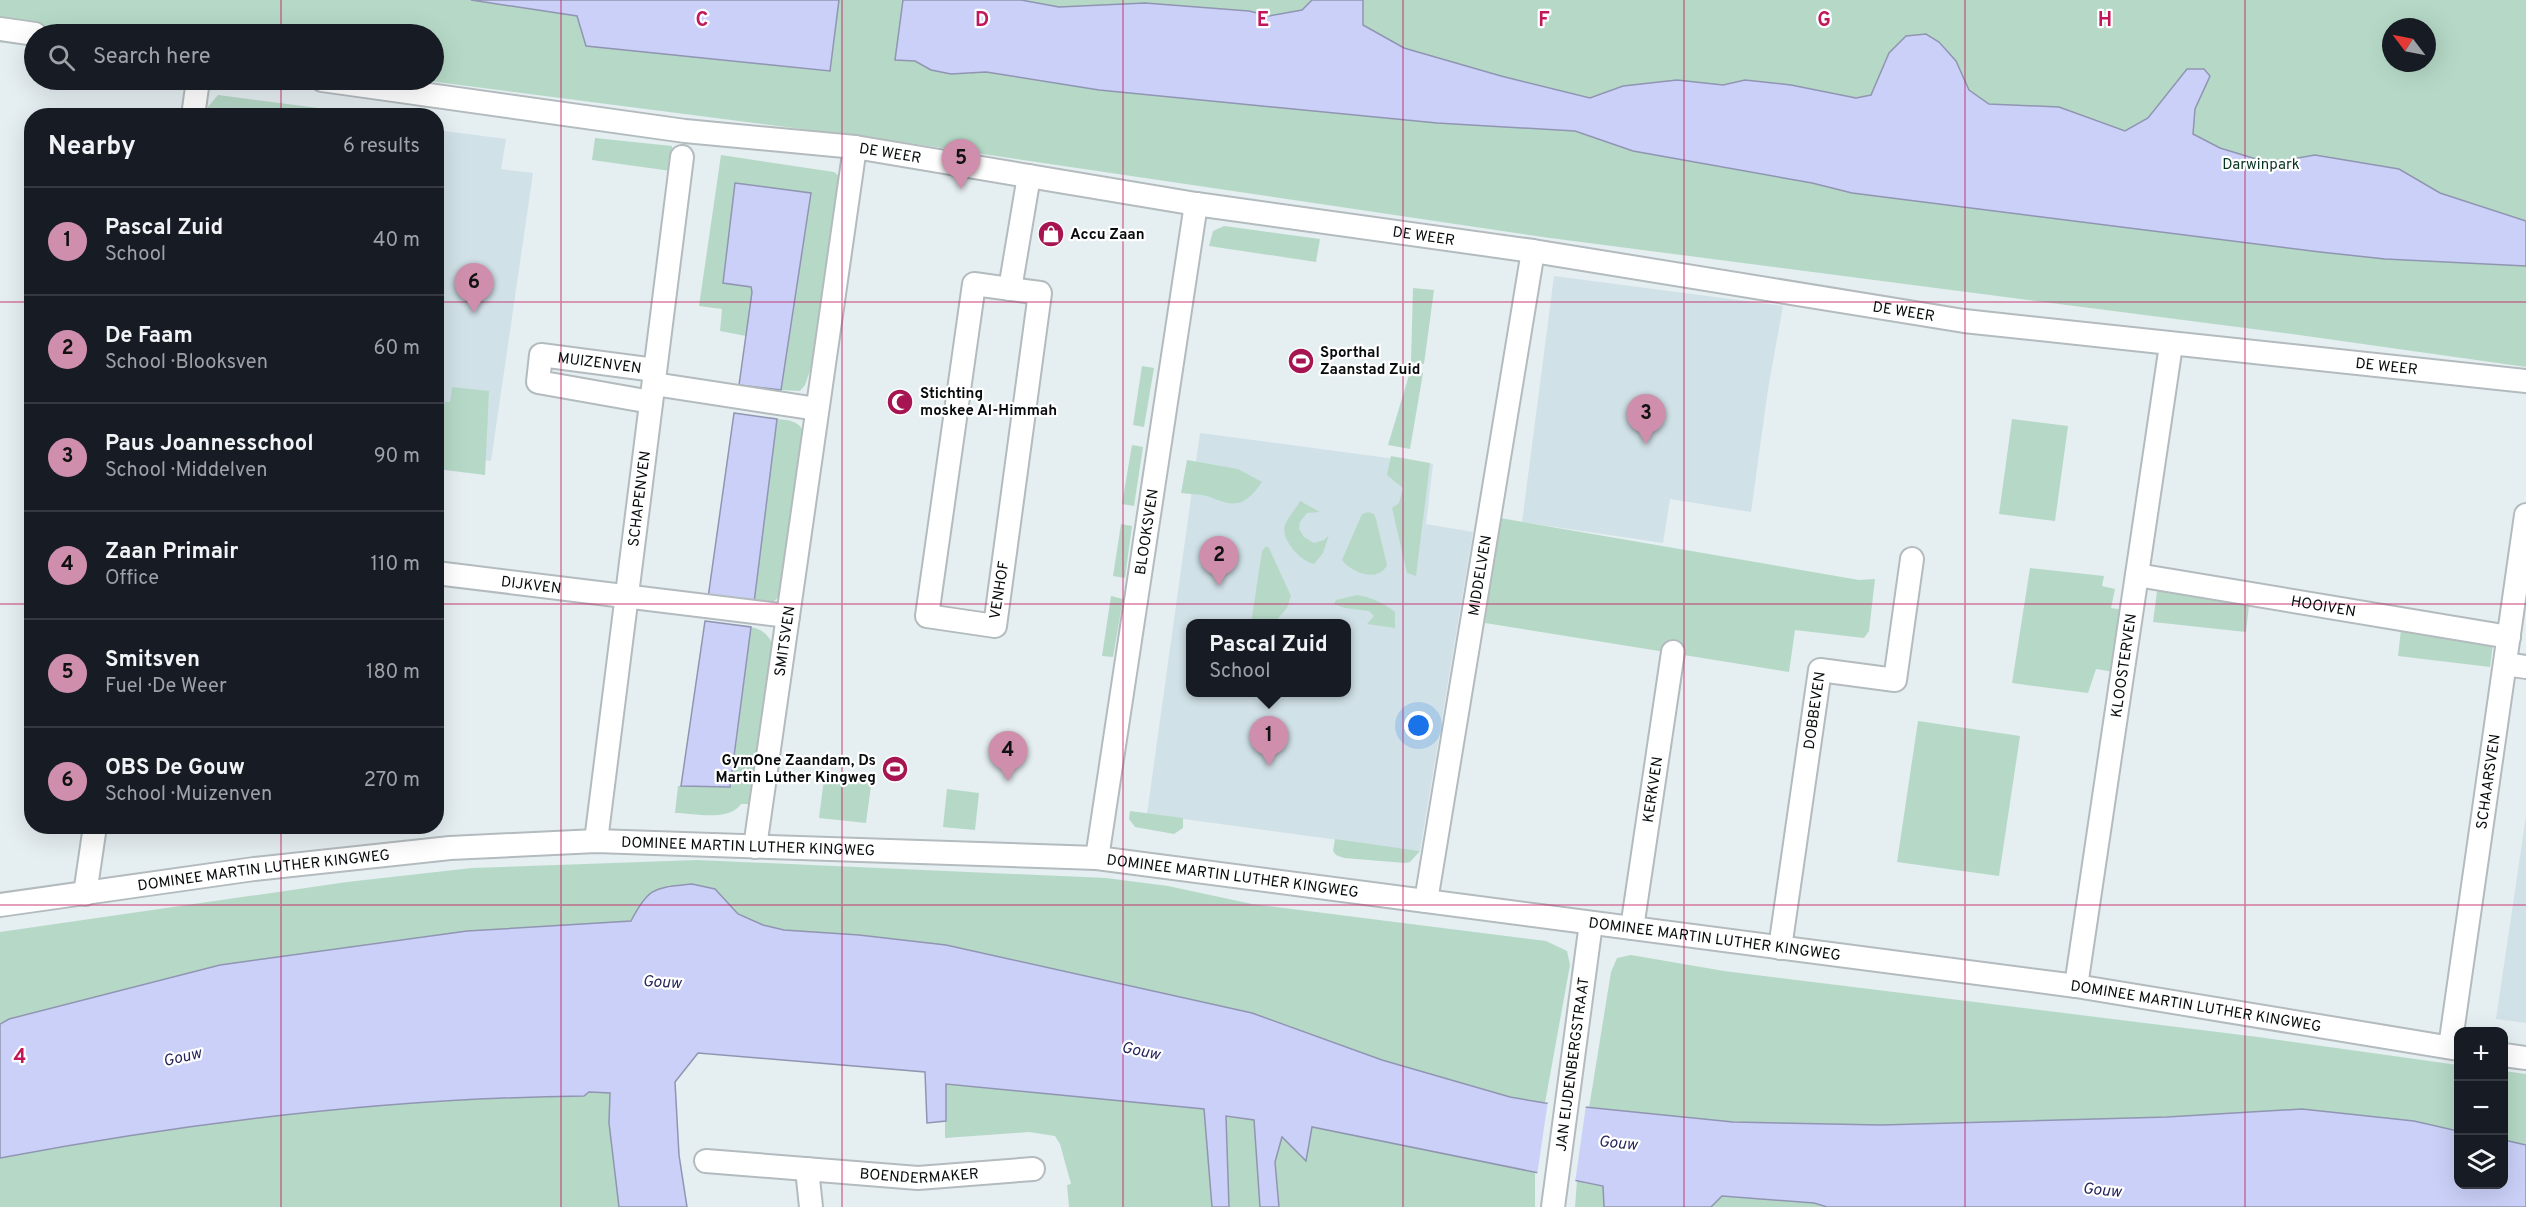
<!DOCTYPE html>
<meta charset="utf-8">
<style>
body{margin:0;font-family:Overpass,sans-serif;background:#20242c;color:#f1f3f6}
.controls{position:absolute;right:18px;bottom:18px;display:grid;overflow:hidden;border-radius:12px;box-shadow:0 6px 24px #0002}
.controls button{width:54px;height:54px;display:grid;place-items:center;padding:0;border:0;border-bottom:2px solid #363941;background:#171b24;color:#f1f3f6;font:30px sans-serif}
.compass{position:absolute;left:2382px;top:18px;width:54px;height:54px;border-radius:50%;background:#171b24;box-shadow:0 6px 24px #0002;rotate:302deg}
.you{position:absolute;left:1419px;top:726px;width:21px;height:21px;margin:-15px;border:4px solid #fff;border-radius:50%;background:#1a73e8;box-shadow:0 0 0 9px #1a73e833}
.badge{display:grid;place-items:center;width:39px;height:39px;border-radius:50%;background:#cf8fac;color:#111;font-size:20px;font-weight:700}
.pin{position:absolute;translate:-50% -50px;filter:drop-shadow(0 2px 3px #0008)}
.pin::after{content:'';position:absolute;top:32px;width:21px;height:18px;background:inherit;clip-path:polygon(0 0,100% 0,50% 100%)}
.popup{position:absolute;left:1186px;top:619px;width:165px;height:78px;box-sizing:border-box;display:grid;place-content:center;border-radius:12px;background:#171b24;filter:drop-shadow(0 2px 4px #0005);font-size:20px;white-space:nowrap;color:#9ea1a6}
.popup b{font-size:22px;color:#f1f3f6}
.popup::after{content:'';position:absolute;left:50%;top:100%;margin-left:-12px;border:12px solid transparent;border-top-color:#171b24}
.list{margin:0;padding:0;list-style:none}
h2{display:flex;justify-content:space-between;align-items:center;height:78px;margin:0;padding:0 24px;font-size:26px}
h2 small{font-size:20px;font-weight:400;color:#9ea1a6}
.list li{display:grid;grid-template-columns:39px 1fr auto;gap:18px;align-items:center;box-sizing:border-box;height:108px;padding:0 24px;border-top:2px solid #363941}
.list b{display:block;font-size:22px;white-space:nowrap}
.list p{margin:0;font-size:20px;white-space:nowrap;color:#9ea1a6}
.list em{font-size:20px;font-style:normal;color:#9ea1a6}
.icon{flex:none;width:33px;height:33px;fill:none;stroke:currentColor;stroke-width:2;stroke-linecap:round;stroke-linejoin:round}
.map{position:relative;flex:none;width:2526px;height:1207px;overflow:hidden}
.search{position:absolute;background:#171b24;box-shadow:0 6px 24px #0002;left:24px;top:24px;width:420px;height:66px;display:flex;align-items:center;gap:15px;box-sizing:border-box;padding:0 21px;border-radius:33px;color:#9ea1a6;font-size:22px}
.panel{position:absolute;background:#171b24;box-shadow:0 6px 24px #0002;left:24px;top:108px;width:420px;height:726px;border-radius:24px}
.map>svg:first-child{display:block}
.built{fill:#d0e1e7;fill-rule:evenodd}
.green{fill:#b6d9c7;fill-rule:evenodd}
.water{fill:#cad0f7;stroke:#9095b1;stroke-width:1.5}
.pier{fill:#e5eef1}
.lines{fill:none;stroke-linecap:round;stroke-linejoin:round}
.street-casing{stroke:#b3bbbe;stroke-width:26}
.street{stroke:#fff;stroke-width:22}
.grid{fill:none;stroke:#c2185b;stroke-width:1.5;stroke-opacity:0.55}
.labels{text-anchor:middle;stroke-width:4.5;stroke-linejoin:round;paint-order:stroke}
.street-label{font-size:15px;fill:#090c0d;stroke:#fff}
.park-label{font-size:15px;fill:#063523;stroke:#fff}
.poi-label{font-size:15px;font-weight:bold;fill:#090c0d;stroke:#fff;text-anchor:start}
.water-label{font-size:16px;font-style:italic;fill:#24255c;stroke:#fff}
.grid-label{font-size:20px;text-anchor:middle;font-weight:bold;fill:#c2185b;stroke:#fff;stroke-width:4.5;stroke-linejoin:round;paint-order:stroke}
</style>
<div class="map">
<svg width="2526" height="1207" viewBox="0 0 2526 1207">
<rect width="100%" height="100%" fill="#e5eef1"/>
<!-- built -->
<g class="built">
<polygon points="437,130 506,139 501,169 533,173 491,461 437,453"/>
<polygon points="1554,276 1783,306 1768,389 1751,512 1670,499 1663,543 1522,522"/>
<path d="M1200,433L1433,464L1426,524L1473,532L1420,851L1147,814ZM1191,624H1347V692H1191Z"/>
<polygon points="2526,816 2526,1023 2496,1019"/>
</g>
<!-- green -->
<g class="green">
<path d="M0,0H2526V367L2299,335L1550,238L902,142L421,80H434V34H73L0,25ZM2391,27H2427V63H2391Z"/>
<polygon points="218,95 365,114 207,115 208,107"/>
<polygon points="595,138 672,146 671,171 592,160"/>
<polygon points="721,155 834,172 839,176 840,183 813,362 805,385 800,391 781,390 811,193 723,282 751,287 752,292 746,336 720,331 722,309 699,306"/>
<polygon points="1224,226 1320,239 1316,262 1209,246 1213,231"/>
<polygon points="1413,288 1434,290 1424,364 1411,362"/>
<polygon points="1142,366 1154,368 1144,427 1133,425"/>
<polygon points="1410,372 1423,373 1410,449 1388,445"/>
<polygon points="452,387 489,391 485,475 437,469 437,401 450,402"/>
<path d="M777,419C790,420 800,421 805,435L780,596L773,602L754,603Z"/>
<polygon points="2012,419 2068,426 2055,521 1999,514"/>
<polygon points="1132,445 1143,447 1134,506 1122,504"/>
<polygon points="1391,456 1430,463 1416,576 1407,573 1392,508 1399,503 1403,488 1387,475"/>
<path d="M1187,460L1238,469L1262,482C1245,506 1236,508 1210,497C1202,494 1190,494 1181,493Z"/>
<path d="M1300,501L1320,512L1307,513L1300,522L1299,529L1304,537L1314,543L1324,540L1329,535L1323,553L1314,564C1302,562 1280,540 1285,525C1288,517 1296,509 1300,501Z"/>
<path d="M1368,512L1374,514L1376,519L1387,565C1378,583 1352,573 1342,560L1362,514Z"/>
<polygon points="1500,518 1859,580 1875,579 1869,631 1864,638 1795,630 1789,672 1485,623"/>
<polygon points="1121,524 1132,526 1125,578 1113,576"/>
<polygon points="1266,546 1269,548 1291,596 1287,608 1274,623 1251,623 1262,551"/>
<polygon points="2030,568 2104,576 2102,586 2115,589 2111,608 2124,610 2114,672 2096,669 2088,693 2012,683"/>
<polygon points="2159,576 2251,587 2246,632 2153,622"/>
<path d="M1357,595C1372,597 1383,603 1395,612V628L1367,624L1374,616L1369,611L1345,608L1334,604L1336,600Z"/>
<polygon points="1111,596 1123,599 1113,657 1102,656"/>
<polygon points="2403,611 2496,622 2490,667 2398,656"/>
<path d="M751,627C764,630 770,636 774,649L752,804H741C729,822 694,813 675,813L678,786H731Z"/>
<polygon points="1918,721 2020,736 1999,876 1897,862"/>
<polygon points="825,771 872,778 866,823 819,818"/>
<polygon points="947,789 979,793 975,830 943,827"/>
<polygon points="1130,811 1183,818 1183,828 1174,834 1135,827 1129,819"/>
<polygon points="1335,839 1420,851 1410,862 1405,863 1344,858 1336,855 1333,851"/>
<polygon points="697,860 1106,878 1168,886 1252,904 1546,941 1567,951 1570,965 1545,1103 1510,1097 1382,1060 1252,1013 946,945 859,935 784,930 763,925 738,914 715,889 640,904 632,921 467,931 220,965 9,1019 0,1023 0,932 347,882 472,868"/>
<polygon points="1631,955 1724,971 2258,1037 2458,1065 2458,1131 2414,1121 2302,1109 2167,1117 1881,1125 1733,1122 1589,1108 1611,972 1617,958"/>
<polygon points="2504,1071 2526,1074 2526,1145 2504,1140"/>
<polygon points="945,1084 1204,1109 1212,1207 1069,1207 1067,1185 1071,1184 1060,1144 1055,1136 1029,1132 945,1138"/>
<path d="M589,1092L610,1093L609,1123L619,1207H0V1158C192,1122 389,1098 584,1096Z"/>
<polygon points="1225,1116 1311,1127 1535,1171 1535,1207 1229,1207"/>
<polygon points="1577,1180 1603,1186 1604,1207 1575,1207"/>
<polygon points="1722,1196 1814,1203 1827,1207 1711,1207"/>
</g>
<!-- water -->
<g class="water">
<polygon points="471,0 839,0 830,71 586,46 577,16"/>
<polygon points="903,0 1021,0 1059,7 1145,3 1249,11 1269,16 1302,10 1312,0 1363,0 1363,25 1404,48 1501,76 1590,98 1623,86 1677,80 1723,85 1745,80 1791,85 1856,98 1871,95 1889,53 1906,36 1926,34 1939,42 1956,61 1969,90 1989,104 2059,107 2125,131 2148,118 2187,69 2204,69 2210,76 2195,109 2193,134 2220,148 2269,163 2315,155 2399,169 2440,193 2526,221 2526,266 2385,259 2320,252 1852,193 1812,183 1633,151 1575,131 1437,123 1099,90 986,72 951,74 931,70 915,61 895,60"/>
<polygon points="735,183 811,193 781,390 739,385 752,292 751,287 723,283"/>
<polygon points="734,413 777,419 754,603 708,598"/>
<polygon points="705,621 751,627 730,787 681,786"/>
<path d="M692,884L715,889L738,914L763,925L784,930L859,935L946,945L1252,1013L1382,1060L1510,1097L1545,1103L1733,1122L1881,1125L2167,1117L2302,1109L2414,1121L2458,1131V1184H2504V1140L2526,1145V1207H1827L1814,1203L1722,1196L1711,1207H1604L1603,1186L1312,1127L1306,1161L1282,1137L1275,1162L1279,1207H1260L1254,1120L1226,1116L1229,1207H1212L1204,1109L946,1084V1121L927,1123L925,1072L698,1053L675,1082L679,1155L687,1207H619L609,1123L610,1093L589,1092L584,1096C389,1098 192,1122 0,1158V1024L9,1019L220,965L467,931L631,921C649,886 655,888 692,884Z"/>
</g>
<!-- pier -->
<polygon class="pier" points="1548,1101 1586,1105 1575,1183 1537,1175"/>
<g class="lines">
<defs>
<g id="street">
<polyline points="0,29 35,34"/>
<path id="s1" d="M322,80L685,131L855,147L1196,204L1533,251L1964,321L2526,381"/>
<polyline points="193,116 198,80"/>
<polygon points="974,284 1040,293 995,626 927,616"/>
<polyline points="1010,289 1029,176"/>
<polyline points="654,384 817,409"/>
<path id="s2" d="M651,402L538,382L541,355L655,370"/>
<path id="s3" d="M436,573L788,616"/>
<path id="s4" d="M2137,575L2509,637"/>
<polyline points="2505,664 2526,667"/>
<path id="s5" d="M596,841L682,157"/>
<path id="s6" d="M755,847L855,147"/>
<path id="s7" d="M1097,858L1196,204"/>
<polyline points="85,894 95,826"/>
<path id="s8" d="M1426,901L1533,251"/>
<path id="s9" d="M0,905L254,869L450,848L596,841L1097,858L2076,986L2458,1049"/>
<path id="s10" d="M1632,928L1673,652"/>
<path id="s11" d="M1780,948L1820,670L1895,680L1912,559"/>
<path id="s12" d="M2076,986L2171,345"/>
<path id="s13" d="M2450,1047L2526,515"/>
<polyline points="2504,1055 2526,1058"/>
<path id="s14" d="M706,1161L918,1178L1033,1169"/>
<polyline points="807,1169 811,1207"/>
<path id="s15" d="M1553,1207L1591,923"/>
</g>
</defs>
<!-- street casing -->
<use href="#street" class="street-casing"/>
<!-- street -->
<use href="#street" class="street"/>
</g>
<!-- grid -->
<path class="grid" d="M281,0V34M561,0V1207M842,0V1207M1123,0V1207M1403,0V1207M1684,0V1207M1965,0V1207M2245,0V1207M281,80V116M0,302H32M436,302H2526M0,604H32M436,604H2526M281,826V1207M0,905H2526"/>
<!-- icons -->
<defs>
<symbol id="shop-disc" viewBox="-11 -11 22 22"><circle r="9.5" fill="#a61451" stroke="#fff"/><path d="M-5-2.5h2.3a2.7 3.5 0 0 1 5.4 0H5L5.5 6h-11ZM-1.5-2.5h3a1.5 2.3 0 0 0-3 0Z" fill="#fff"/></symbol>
<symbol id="stadium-disc" viewBox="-11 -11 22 22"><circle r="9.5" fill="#a61451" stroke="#fff"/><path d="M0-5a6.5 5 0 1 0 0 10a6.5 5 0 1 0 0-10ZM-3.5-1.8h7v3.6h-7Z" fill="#fff"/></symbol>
<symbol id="mosque-disc" viewBox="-11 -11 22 22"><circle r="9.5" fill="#a61451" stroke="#fff"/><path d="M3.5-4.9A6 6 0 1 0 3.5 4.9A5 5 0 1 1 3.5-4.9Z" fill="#fff"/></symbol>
</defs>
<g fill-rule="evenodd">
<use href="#shop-disc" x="1036" y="219" width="30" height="30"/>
<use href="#stadium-disc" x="1286" y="346" width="30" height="30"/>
<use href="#mosque-disc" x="885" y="387" width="30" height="30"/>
<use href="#stadium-disc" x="880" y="754" width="30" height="30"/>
</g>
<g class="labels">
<!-- street labels -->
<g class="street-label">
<text dy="5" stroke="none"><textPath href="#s1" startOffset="573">DE WEER</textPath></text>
<text dy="5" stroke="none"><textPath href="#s1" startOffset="1113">DE WEER</textPath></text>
<text dy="5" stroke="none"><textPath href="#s1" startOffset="1599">DE WEER</textPath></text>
<text dy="5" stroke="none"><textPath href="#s2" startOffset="201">MUIZENVEN</textPath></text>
<text dy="5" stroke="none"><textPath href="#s1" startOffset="2085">DE WEER</textPath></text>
<text dy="5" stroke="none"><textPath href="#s5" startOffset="345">SCHAPENVEN</textPath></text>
<text dy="5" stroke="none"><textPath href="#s7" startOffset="330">BLOOKSVEN</textPath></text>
<text dy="5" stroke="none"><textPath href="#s8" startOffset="330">MIDDELVEN</textPath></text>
<text dy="5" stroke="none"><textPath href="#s3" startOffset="96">DIJKVEN</textPath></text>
<text transform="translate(999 590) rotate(-81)" y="5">VENHOF</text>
<text dy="5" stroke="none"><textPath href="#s4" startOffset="189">HOOIVEN</textPath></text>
<text dy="5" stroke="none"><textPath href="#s6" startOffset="208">SMITSVEN</textPath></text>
<text dy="5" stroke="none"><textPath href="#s12" startOffset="324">KLOOSTERVEN</textPath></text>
<text dy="5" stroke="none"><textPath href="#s11" startOffset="240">DOBBEVEN</textPath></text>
<text dy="5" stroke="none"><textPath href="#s13" startOffset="268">SCHAARSVEN</textPath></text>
<text dy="5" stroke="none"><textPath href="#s10" startOffset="140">KERKVEN</textPath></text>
<text dy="5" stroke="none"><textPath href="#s9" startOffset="752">DOMINEE MARTIN LUTHER KINGWEG</textPath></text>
<text dy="5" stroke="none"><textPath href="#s9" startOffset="266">DOMINEE MARTIN LUTHER KINGWEG</textPath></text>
<text dy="5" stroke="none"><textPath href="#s9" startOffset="1238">DOMINEE MARTIN LUTHER KINGWEG</textPath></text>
<text dy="5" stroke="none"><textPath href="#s9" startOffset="1724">DOMINEE MARTIN LUTHER KINGWEG</textPath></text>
<text dy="5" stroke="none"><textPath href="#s9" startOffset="2210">DOMINEE MARTIN LUTHER KINGWEG</textPath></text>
<text dy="5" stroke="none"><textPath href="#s15" startOffset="144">JAN EIJDENBERGSTRAAT</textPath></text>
<text dy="5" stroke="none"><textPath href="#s14" startOffset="214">BOENDERMAKER</textPath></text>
</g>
<!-- park labels -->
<g class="park-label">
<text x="2261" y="169">Darwinpark</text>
</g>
<!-- poi labels -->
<g class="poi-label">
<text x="1070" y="239">Accu Zaan</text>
<text x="1320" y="357">Sporthal<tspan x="1320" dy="17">Zaanstad Zuid</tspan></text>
<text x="920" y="398">Stichting<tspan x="920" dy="17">moskee Al-Himmah</tspan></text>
<text x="876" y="765" text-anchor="end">GymOne Zaandam, Ds<tspan x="876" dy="17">Martin Luther Kingweg</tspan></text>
</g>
<!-- water labels -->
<g class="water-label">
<text transform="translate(662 981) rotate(3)" y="6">Gouw</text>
<text transform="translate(1141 1050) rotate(12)" y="6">Gouw</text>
<text transform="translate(182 1056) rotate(-13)" y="6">Gouw</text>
<text transform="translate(1618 1142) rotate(6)" y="6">Gouw</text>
<text transform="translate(2102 1189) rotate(6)" y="6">Gouw</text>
</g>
</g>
<g class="grid-label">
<text x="702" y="26">C</text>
<text x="982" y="26">D</text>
<text x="1263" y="26">E</text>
<text x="1544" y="26">F</text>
<text x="1824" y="26">G</text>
<text x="2105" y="26">H</text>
<text x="20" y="1063">4</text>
</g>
</svg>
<div class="controls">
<button>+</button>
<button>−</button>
<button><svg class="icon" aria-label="layers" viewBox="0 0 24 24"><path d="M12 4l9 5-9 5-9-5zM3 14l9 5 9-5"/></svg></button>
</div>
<svg class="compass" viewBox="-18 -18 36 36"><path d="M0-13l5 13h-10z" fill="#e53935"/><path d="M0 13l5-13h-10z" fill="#9ea1a6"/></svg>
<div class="you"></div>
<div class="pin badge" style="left:1269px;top:766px">1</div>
<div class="popup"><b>Pascal Zuid</b>School</div>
<div class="pin badge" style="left:1219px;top:586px">2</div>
<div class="pin badge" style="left:1646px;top:444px">3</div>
<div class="pin badge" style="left:1008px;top:781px">4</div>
<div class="pin badge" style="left:961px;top:189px">5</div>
<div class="pin badge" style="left:474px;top:313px">6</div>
<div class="search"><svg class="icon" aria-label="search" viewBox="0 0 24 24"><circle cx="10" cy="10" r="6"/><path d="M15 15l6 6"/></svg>Search here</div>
<section class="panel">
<h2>Nearby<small>6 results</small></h2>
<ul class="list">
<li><span class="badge">1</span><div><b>Pascal Zuid</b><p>School</p></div><em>40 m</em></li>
<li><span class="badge">2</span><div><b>De Faam</b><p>School · Blooksven</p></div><em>60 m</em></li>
<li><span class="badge">3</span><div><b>Paus Joannesschool</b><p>School · Middelven</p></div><em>90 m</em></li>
<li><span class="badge">4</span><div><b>Zaan Primair</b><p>Office</p></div><em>110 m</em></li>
<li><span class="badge">5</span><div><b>Smitsven</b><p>Fuel · De Weer</p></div><em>180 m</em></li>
<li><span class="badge">6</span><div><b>OBS De Gouw</b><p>School · Muizenven</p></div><em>270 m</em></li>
</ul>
</section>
</div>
